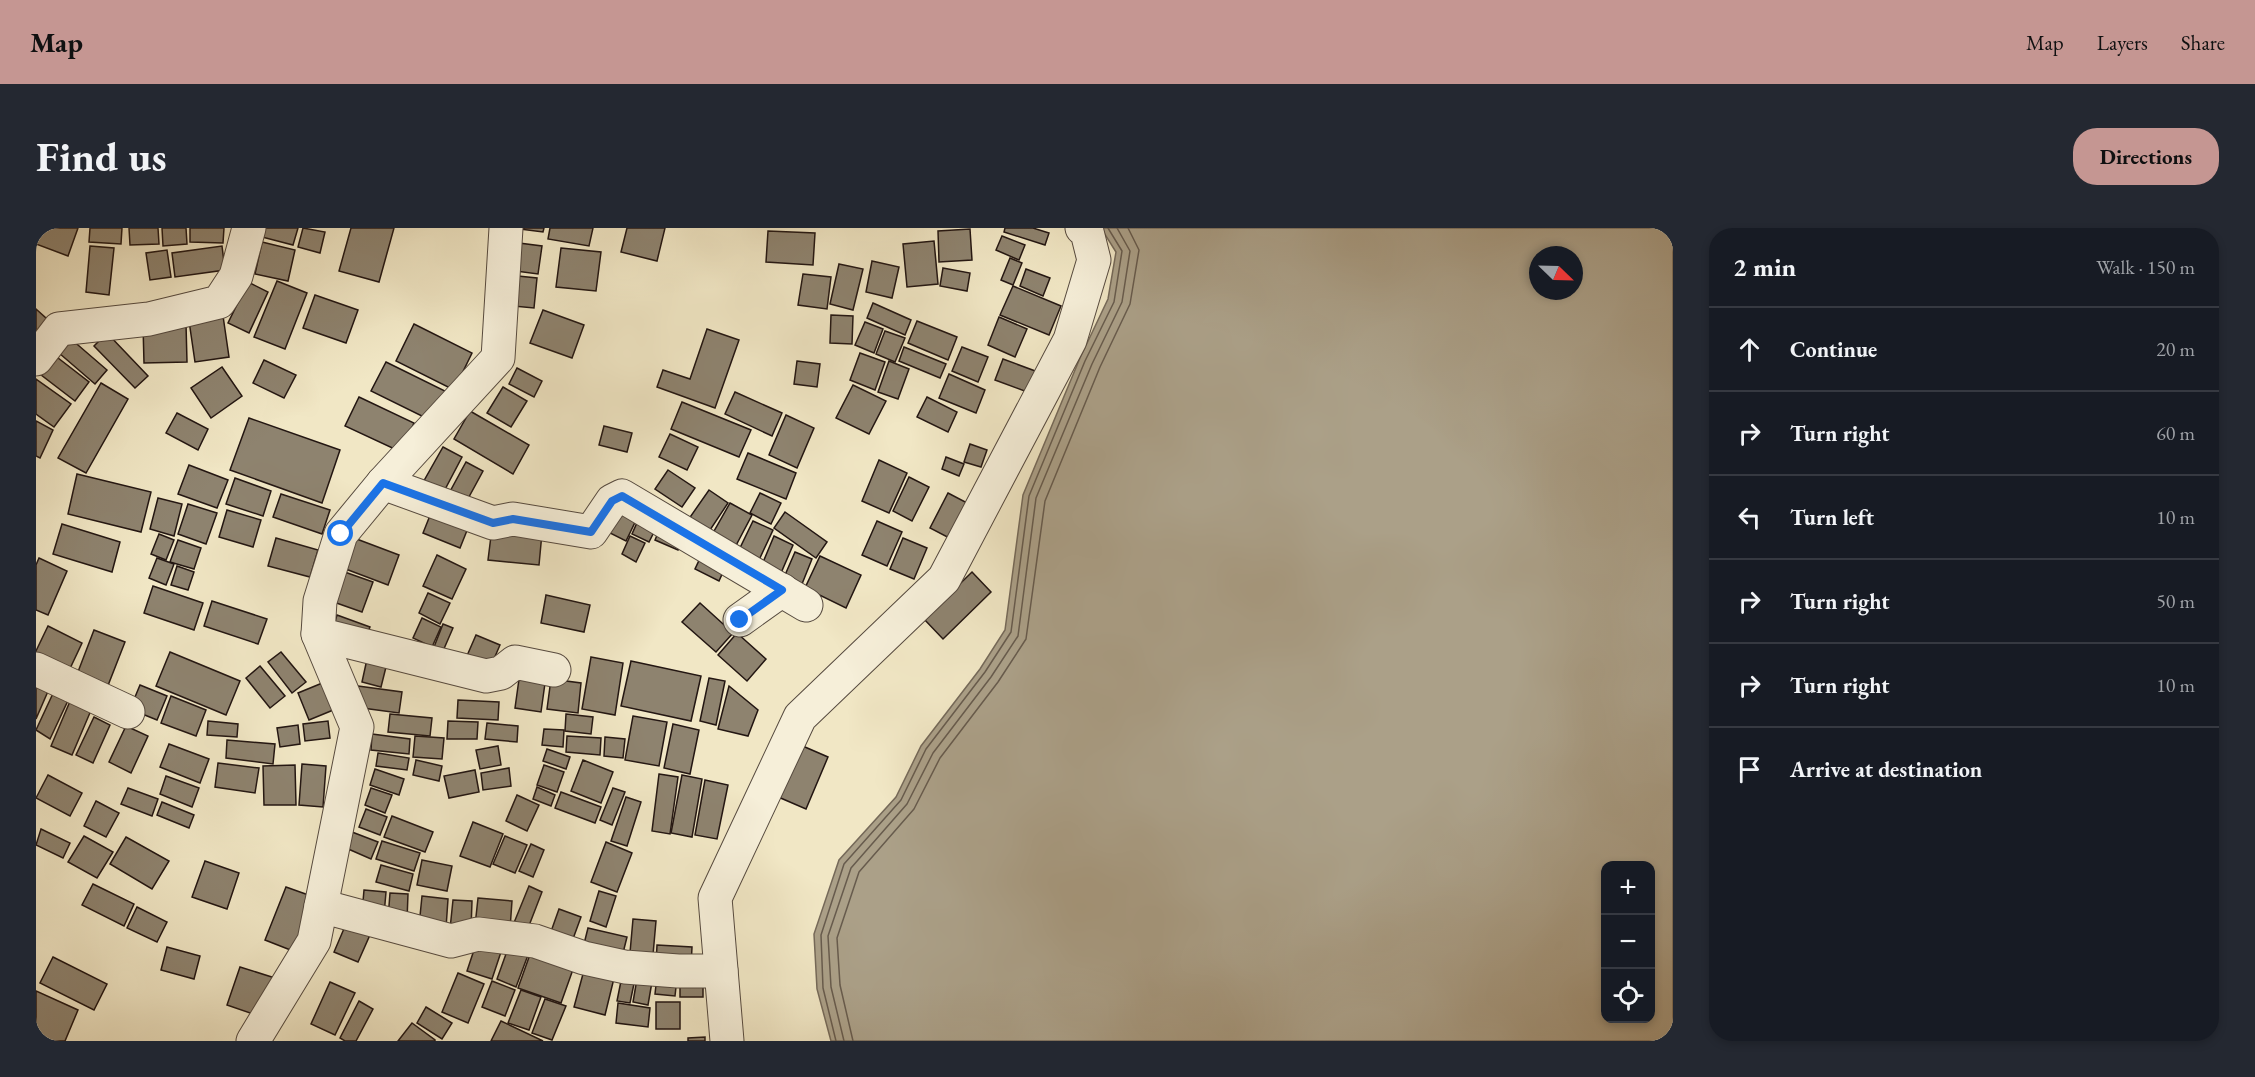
<!DOCTYPE html>
<meta charset="utf-8">
<style>
body{margin:0;font-family:"EB Garamond",serif;background:#242831;color:#f1f3f6}
.controls{position:absolute;right:18px;bottom:18px;display:grid;overflow:hidden;border-radius:12px;box-shadow:0 3px 9px #0003}
.controls button{width:54px;height:54px;display:grid;place-items:center;padding:0;border:0;border-bottom:2px solid #363941;background:#171b24;color:#f1f3f6;font:30px sans-serif}
.compass{position:absolute;left:1493px;top:18px;width:54px;height:54px;border-radius:50%;background:#171b24;box-shadow:0 3px 9px #0003;rotate:113deg}
.stop{position:absolute;width:18px;height:18px;margin:-14px;border:4px solid #1a73e8;border-radius:50%;background:#fff}
.stop.end{background:#1a73e8;border-color:#fff;box-shadow:0 2px 6px #0008}
.list{margin:0;padding:0;list-style:none}
h2{display:flex;justify-content:space-between;align-items:center;height:78px;margin:0;padding:0 24px;font-size:26px}
h2 small{font-size:20px;font-weight:400;color:#9ea1a6}
.list li{display:grid;grid-template-columns:39px 1fr auto;gap:18px;align-items:center;box-sizing:border-box;height:84px;padding:0 24px;border-top:2px solid #363941}
.list b{display:block;font-size:22px;white-space:nowrap}
.list em{font-size:20px;font-style:normal;color:#9ea1a6}
.icon{flex:none;width:33px;height:33px;fill:none;stroke:currentColor;stroke-width:2;stroke-linecap:round;stroke-linejoin:round}
.map{position:relative;flex:none;width:1637px;height:813px;overflow:hidden;border-radius:24px}
header{display:flex;align-items:center;gap:36px;box-sizing:border-box;height:84px;padding:0 30px;background:#c59692;color:#111}
header strong{font-size:28px}
nav{display:flex;gap:33px;margin-inline-start:auto;font-size:21px}
.intro{display:flex;align-items:center;justify-content:space-between;box-sizing:border-box;height:144px;padding:0 36px}
h1{margin:0;font-size:42px}
.button{padding:15px 27px;border-radius:24px;background:#c59692;color:#111;font-size:21px;font-weight:700}
main{display:flex;gap:36px;padding:0 36px}
aside{flex:1;background:#171b24;border-radius:24px;box-shadow:0 3px 9px #0003}
.map>svg:first-child{display:block}
.water{fill:#aba088;stroke:#756959;stroke-width:1.5;fill-rule:evenodd}
.lines{fill:none;stroke-linecap:round;stroke-linejoin:round}
.shore{stroke:#675b4d;stroke-width:1.5}
.building{fill:#8e836f;stroke:#231612;stroke-width:1.5}
.minor-casing{stroke:#564a3f;stroke-width:35}
.minor{stroke:#f6efd9;stroke-width:33}
.route{stroke:#1a73e8;stroke-width:8}
</style>
<header>
<strong>Map</strong>
<nav><a>Map</a><a>Layers</a><a>Share</a></nav>
</header>
<div class="intro"><h1>Find us</h1><a class="button">Directions</a></div>
<main>
<div class="map">
<svg width="1637" height="813" viewBox="0 0 1637 813">
<rect width="100%" height="100%" fill="#f1e7c5"/>
<filter id="stains"><feTurbulence type="fractalNoise" baseFrequency=".00333" numOctaves="4"/><feColorMatrix values="0 0 0 0 .2 0 0 0 0 .09 0 0 0 0 .02 0 0 0 .5 -.17"/></filter>
<radialGradient id="worn" r=".72"><stop offset=".6" stop-color="#630" stop-opacity="0"/><stop offset="1" stop-color="#630" stop-opacity=".3"/></radialGradient>
<!-- water -->
<path class="water" d="M1065,0H1637V813H795L781,761L778,706L803,632L860,569L885,518L944,441L969,402L987,267L1044,130L1072,71L1080,24ZM1502,27H1538V63H1502ZM1570,638H1614V790H1570Z"/>
<g class="lines">
<!-- shore -->
<g class="shore">
<polyline points="800,813 787,760 785,707 808,636 865,572 890,521 949,444 975,404 993,268 1049,133 1078,74 1086,23 1072,0"/>
<polyline points="808,813 795,759 792,708 815,640 871,576 897,525 955,449 982,408 1000,270 1056,136 1086,74 1094,23 1081,0"/>
<polyline points="817,813 804,757 801,710 823,644 878,581 904,530 962,454 990,411 1009,273 1064,139 1094,76 1103,22 1092,0"/>
</g>
</g>
<!-- building -->
<g class="building">
<polygon points="6,0 42,0 32,28 0,16"/>
<polygon points="54,0 86,0 85,16 53,14"/>
<polygon points="93,0 122,0 123,16 94,17"/>
<polygon points="126,0 150,0 151,16 127,18"/>
<polygon points="154,0 188,0 187,15 154,14"/>
<polygon points="228,0 262,0 257,17 226,9"/>
<polygon points="267,0 289,4 284,25 262,19"/>
<polygon points="315,0 358,0 343,54 303,43"/>
<polygon points="476,0 508,0 507,4"/>
<polygon points="514,0 557,0 553,18 512,11"/>
<polygon points="591,0 629,0 621,33 585,24"/>
<polygon points="969,0 997,0 1013,5 1009,17 968,4"/>
<polygon points="934,1 936,32 903,34 902,3"/>
<polygon points="732,3 779,5 777,37 730,34"/>
<polygon points="966,8 989,17 983,32 960,22"/>
<polygon points="898,13 902,56 871,59 867,16"/>
<polygon points="226,14 259,22 252,53 219,46"/>
<polygon points="475,14 506,18 502,46 472,42"/>
<polygon points="54,18 78,20 73,67 50,64"/>
<polygon points="186,18 189,42 139,49 136,25"/>
<polygon points="525,20 565,24 560,63 520,59"/>
<polygon points="131,22 135,49 114,52 110,25"/>
<polygon points="974,30 986,35 977,57 965,52"/>
<polygon points="836,33 863,39 856,70 830,64"/>
<polygon points="803,36 827,41 817,82 794,76"/>
<polygon points="907,40 934,45 931,63 904,58"/>
<polygon points="990,41 1014,50 1007,68 984,58"/>
<polygon points="767,46 795,49 791,81 762,77"/>
<polygon points="471,47 501,50 498,80 467,77"/>
<polygon points="241,53 271,65 249,121 218,109"/>
<polygon points="212,54 232,64 213,105 192,95"/>
<polygon points="977,58 1025,78 1013,107 964,87"/>
<polygon points="279,67 322,82 310,115 267,100"/>
<polygon points="837,75 875,92 869,107 831,90"/>
<polygon points="0,81 19,98 0,119"/>
<polygon points="186,81 193,129 159,134 152,86"/>
<polygon points="507,82 548,97 536,130 494,115"/>
<polygon points="795,87 817,88 816,116 794,115"/>
<polygon points="963,89 991,101 979,129 952,117"/>
<polygon points="881,93 921,109 912,132 872,115"/>
<polygon points="829,94 847,101 838,125 819,117"/>
<polygon points="150,96 151,134 108,135 107,97"/>
<polygon points="378,96 436,125 418,162 360,133"/>
<polygon points="671,101 703,112 679,180 621,159 627,142 654,151"/>
<polygon points="849,103 869,110 859,134 840,126"/>
<polygon points="71,105 112,148 99,160 58,118"/>
<polygon points="35,111 71,142 59,156 23,125"/>
<polygon points="868,119 910,136 904,150 863,133"/>
<polygon points="926,119 952,129 942,154 916,143"/>
<polygon points="13,123 53,154 39,173 0,143"/>
<polygon points="824,125 849,134 839,162 814,152"/>
<polygon points="967,131 1002,144 994,165 959,152"/>
<polygon points="228,132 260,147 248,170 217,155"/>
<polygon points="761,133 784,136 781,159 758,156"/>
<polygon points="853,133 873,141 862,171 842,164"/>
<polygon points="350,134 413,165 398,194 335,163"/>
<polygon points="186,139 206,168 175,190 155,160"/>
<polygon points="481,140 506,153 498,169 473,156"/>
<polygon points="913,146 949,162 940,185 903,170"/>
<polygon points="0,151 35,176 18,199 0,186"/>
<polygon points="65,155 92,171 50,245 22,230"/>
<polygon points="817,157 850,173 833,206 800,190"/>
<polygon points="467,159 491,173 475,199 451,185"/>
<polygon points="699,164 746,185 736,208 689,186"/>
<polygon points="323,169 378,195 365,224 309,198"/>
<polygon points="891,169 921,184 912,204 881,189"/>
<polygon points="646,174 715,202 703,229 635,201"/>
<polygon points="434,183 493,217 477,246 418,211"/>
<polygon points="141,185 172,201 162,222 130,205"/>
<polygon points="750,187 778,200 761,240 733,227"/>
<polygon points="213,190 304,222 286,275 194,242"/>
<polygon points="0,193 17,202 4,230 0,228"/>
<polygon points="568,198 596,205 591,224 563,217"/>
<polygon points="634,206 662,219 651,242 623,229"/>
<polygon points="934,216 951,222 945,239 928,234"/>
<polygon points="407,219 426,229 405,269 385,258"/>
<polygon points="712,225 760,245 750,271 701,251"/>
<polygon points="910,229 928,236 923,248 906,241"/>
<polygon points="843,232 871,245 853,285 826,273"/>
<polygon points="430,234 447,243 428,278 411,269"/>
<polygon points="153,237 192,252 181,280 142,266"/>
<polygon points="632,242 659,260 646,279 619,261"/>
<polygon points="41,246 115,264 105,304 32,286"/>
<polygon points="873,249 893,259 876,293 857,283"/>
<polygon points="199,250 235,263 227,288 190,276"/>
<polygon points="673,262 692,275 670,308 650,295"/>
<polygon points="724,265 745,275 735,296 714,285"/>
<polygon points="912,265 937,278 919,313 894,300"/>
<polygon points="245,266 294,282 286,306 237,289"/>
<polygon points="122,270 146,276 138,308 114,301"/>
<polygon points="581,275 603,286 590,313 568,302"/>
<polygon points="694,275 716,287 696,325 673,312"/>
<polygon points="152,276 181,285 170,316 142,306"/>
<polygon points="191,282 225,292 217,319 183,309"/>
<polygon points="749,284 791,314 780,330 738,300"/>
<polygon points="395,285 432,300 424,320 387,305"/>
<polygon points="604,288 622,296 613,314 596,306"/>
<polygon points="717,293 737,302 723,332 703,322"/>
<polygon points="841,293 866,304 851,338 826,327"/>
<polygon points="26,296 84,314 76,344 17,326"/>
<polygon points="456,300 506,305 503,337 452,332"/>
<polygon points="624,300 647,311 642,322 619,312"/>
<polygon points="123,306 138,312 130,332 115,326"/>
<polygon points="594,308 609,315 600,334 586,326"/>
<polygon points="738,308 757,317 742,352 723,344"/>
<polygon points="240,310 282,322 274,349 232,338"/>
<polygon points="318,310 363,327 352,357 307,340"/>
<polygon points="867,310 891,320 878,351 854,341"/>
<polygon points="142,312 165,320 158,341 134,334"/>
<polygon points="667,324 691,335 683,353 659,341"/>
<polygon points="759,324 776,331 764,361 746,354"/>
<polygon points="401,327 430,341 416,371 387,358"/>
<polygon points="784,328 825,347 810,380 769,360"/>
<polygon points="3,330 31,343 12,387 0,382 0,337"/>
<polygon points="121,330 138,336 130,357 113,350"/>
<polygon points="141,338 158,344 152,362 135,357"/>
<polygon points="303,342 337,354 326,384 292,372"/>
<polygon points="936,344 955,364 907,411 888,391"/>
<polygon points="117,358 167,375 158,402 108,385"/>
<polygon points="392,365 414,375 404,396 383,385"/>
<polygon points="510,367 554,377 548,404 505,395"/>
<polygon points="176,373 231,391 222,416 168,398"/>
<polygon points="664,375 697,405 680,424 646,394"/>
<polygon points="301,387 334,399 328,414 296,403"/>
<polygon points="386,390 405,399 396,419 377,410"/>
<polygon points="407,396 417,400 407,423 398,419"/>
<polygon points="12,398 46,415 30,449 0,434 0,423"/>
<polygon points="58,402 89,414 71,460 40,449"/>
<polygon points="701,405 730,431 711,453 682,427"/>
<polygon points="440,407 464,417 454,440 430,430"/>
<polygon points="333,422 353,427 345,459 326,454"/>
<polygon points="134,424 204,453 190,487 120,458"/>
<polygon points="245,424 270,454 256,465 232,434"/>
<polygon points="555,429 587,435 579,487 546,481"/>
<polygon points="595,433 665,448 655,493 585,478"/>
<polygon points="224,438 249,468 234,480 210,450"/>
<polygon points="484,444 510,448 505,484 479,480"/>
<polygon points="673,450 689,453 680,497 664,493"/>
<polygon points="296,451 307,478 273,492 262,465"/>
<polygon points="515,451 545,455 542,485 511,481"/>
<polygon points="0,456 13,461 0,491"/>
<polygon points="104,457 131,468 121,492 94,481"/>
<polygon points="322,458 366,464 363,485 319,479"/>
<polygon points="693,458 722,482 712,508 682,501"/>
<polygon points="20,459 35,466 14,511 0,502"/>
<polygon points="135,468 170,482 160,508 125,495"/>
<polygon points="35,471 56,480 36,527 15,518"/>
<polygon points="422,472 463,474 462,492 421,490"/>
<polygon points="354,486 396,490 394,508 352,504"/>
<polygon points="530,486 557,489 555,506 529,503"/>
<polygon points="597,488 631,494 623,538 589,532"/>
<polygon points="58,489 74,497 57,535 40,527"/>
<polygon points="172,493 202,496 201,509 171,507"/>
<polygon points="292,493 294,510 269,513 267,496"/>
<polygon points="412,493 442,494 441,511 411,511"/>
<polygon points="451,495 482,498 481,514 449,511"/>
<polygon points="637,496 663,502 654,546 628,540"/>
<polygon points="262,497 264,516 244,519 241,500"/>
<polygon points="90,498 112,508 95,545 73,534"/>
<polygon points="508,501 528,502 527,519 506,517"/>
<polygon points="336,506 374,511 373,526 335,522"/>
<polygon points="379,508 408,510 406,531 377,529"/>
<polygon points="531,508 565,510 564,527 530,524"/>
<polygon points="569,509 589,511 587,530 568,528"/>
<polygon points="191,512 239,516 237,536 190,530"/>
<polygon points="133,516 173,531 164,555 124,539"/>
<polygon points="762,516 792,529 770,581 740,568"/>
<polygon points="462,518 465,537 444,541 440,522"/>
<polygon points="511,521 534,529 530,541 507,533"/>
<polygon points="342,525 373,530 371,542 340,538"/>
<polygon points="380,532 406,538 403,553 377,547"/>
<polygon points="547,532 577,544 565,575 535,563"/>
<polygon points="182,535 223,540 219,565 179,559"/>
<polygon points="266,536 290,538 287,579 263,577"/>
<polygon points="259,537 260,577 228,577 227,538"/>
<polygon points="508,537 528,544 521,564 501,557"/>
<polygon points="473,540 475,558 447,562 445,545"/>
<polygon points="339,541 368,551 363,567 334,557"/>
<polygon points="439,542 443,564 413,570 408,548"/>
<polygon points="623,546 642,549 634,606 616,603"/>
<polygon points="12,547 46,565 34,588 0,570"/>
<polygon points="646,547 666,551 656,609 635,605"/>
<polygon points="130,548 163,560 156,579 124,566"/>
<polygon points="669,552 692,557 681,611 659,607"/>
<polygon points="501,559 519,567 515,578 497,571"/>
<polygon points="92,560 122,571 116,588 85,576"/>
<polygon points="335,560 356,567 349,585 329,577"/>
<polygon points="577,560 589,564 576,597 564,592"/>
<polygon points="525,564 565,579 559,595 519,580"/>
<polygon points="481,567 503,577 491,603 470,593"/>
<polygon points="590,569 605,574 591,618 575,613"/>
<polygon points="60,573 83,585 70,609 48,598"/>
<polygon points="126,574 158,587 153,600 121,587"/>
<polygon points="330,581 351,589 344,607 323,599"/>
<polygon points="356,588 397,604 389,624 348,609"/>
<polygon points="437,594 467,606 454,639 424,628"/>
<polygon points="5,601 34,615 27,630 0,617"/>
<polygon points="316,604 342,614 335,631 310,620"/>
<polygon points="48,608 77,624 61,650 32,634"/>
<polygon points="469,608 491,617 479,645 457,636"/>
<polygon points="90,609 133,633 116,661 74,636"/>
<polygon points="346,613 384,625 378,643 340,631"/>
<polygon points="570,614 596,625 581,664 555,654"/>
<polygon points="495,616 508,622 497,649 483,643"/>
<polygon points="386,632 416,638 411,663 381,657"/>
<polygon points="169,633 203,645 191,681 156,669"/>
<polygon points="345,637 377,646 373,663 340,654"/>
<polygon points="57,656 98,676 88,698 46,677"/>
<polygon points="493,658 506,664 489,708 475,702"/>
<polygon points="250,659 278,669 257,723 229,712"/>
<polygon points="328,662 350,664 348,687 326,685"/>
<polygon points="563,663 580,668 570,699 554,693"/>
<polygon points="354,665 372,666 371,692 352,691"/>
<polygon points="386,668 412,671 410,700 383,698"/>
<polygon points="442,670 476,673 474,701 439,698"/>
<polygon points="417,672 436,673 435,702 414,701"/>
<polygon points="101,679 131,694 121,714 91,700"/>
<polygon points="523,681 545,689 534,719 512,712"/>
<polygon points="313,689 337,700 322,734 298,724"/>
<polygon points="597,691 620,693 616,738 593,736"/>
<polygon points="552,700 591,709 585,733 546,724"/>
<polygon points="443,707 468,715 456,751 431,743"/>
<polygon points="475,712 495,719 480,759 461,751"/>
<polygon points="621,717 656,719 655,739 620,737"/>
<polygon points="497,718 540,733 525,775 482,760"/>
<polygon points="131,719 164,728 158,751 125,742"/>
<polygon points="17,729 71,756 58,782 4,755"/>
<polygon points="550,735 580,742 569,787 538,779"/>
<polygon points="204,739 239,750 226,789 191,777"/>
<polygon points="587,743 600,746 594,775 581,773"/>
<polygon points="422,745 448,756 432,795 406,784"/>
<polygon points="602,745 617,748 612,777 597,774"/>
<polygon points="621,748 641,750 639,768 619,766"/>
<polygon points="667,748 667,769 644,769 644,749"/>
<polygon points="456,753 479,762 469,788 446,779"/>
<polygon points="294,754 319,765 299,807 275,796"/>
<polygon points="485,762 505,769 493,802 472,795"/>
<polygon points="0,763 42,782 29,813 0,813"/>
<polygon points="509,771 530,778 516,812 496,805"/>
<polygon points="323,773 337,781 320,813 309,813 304,810"/>
<rect x="620" y="774" width="24" height="27"/>
<polygon points="582,775 614,780 612,799 580,795"/>
<polygon points="390,779 416,795 406,811 381,795"/>
<polygon points="465,793 507,813 455,813"/>
<polygon points="376,795 399,812 399,813 362,813"/>
<polygon points="669,809 669,813 652,813 652,810"/>
</g>
<g class="lines">
<defs>
<g id="minor">
<polyline points="0,131 23,101 113,91 183,74 200,48 213,0"/>
<polyline points="347,255 457,295 477,291 555,304 576,273 586,268 770,377"/>
<polyline points="704,392 746,362"/>
<polyline points="282,406 450,448 465,445 479,434 518,442"/>
<polyline points="0,441 92,484"/>
<polyline points="285,678 415,713 442,706 499,713 548,730 589,739 642,743 685,743"/>
<polyline points="217,813 278,713 321,499 282,406 284,373 305,306 347,255 462,130 470,0"/>
<polyline points="691,813 679,670 764,489 908,351 1034,112 1058,32 1051,4 1046,0"/>
</g>
</defs>
<!-- minor casing -->
<use href="#minor" class="minor-casing"/>
<!-- minor -->
<use href="#minor" class="minor"/>
</g>
<g class="lines">
<!-- route -->
<polyline class="route" points="305,306 347,255 457,295 477,291 555,304 576,273 586,268 746,362 704,392"/>
</g>
<rect width="100%" height="100%" filter="url(#stains)"/>
<rect width="100%" height="100%" fill="url(#worn)"/>
</svg>
<div class="controls">
<button>+</button>
<button>−</button>
<button><svg class="icon" aria-label="locate" viewBox="0 0 24 24"><circle cx="12" cy="12" r="6"/><path d="M12 2v4M12 18v4M2 12h4M18 12h4"/></svg></button>
</div>
<svg class="compass" viewBox="-18 -18 36 36"><path d="M0-13l5 13h-10z" fill="#e53935"/><path d="M0 13l5-13h-10z" fill="#9ea1a6"/></svg>
<div class="stop" style="left:305px;top:306px"></div>
<div class="stop end" style="left:704px;top:392px"></div>
</div>
<aside>
<h2>2 min<small>Walk · 150 m</small></h2>
<ul class="list">
<li><svg class="icon" aria-label="ahead" viewBox="0 0 24 24"><path d="M12 20V5M6 11l6-6 6 6"/></svg><div><b>Continue</b></div><em>20 m</em></li>
<li><svg class="icon" aria-label="right" viewBox="0 0 24 24"><path d="M7 20v-9h11M14 6l5 5-5 5"/></svg><div><b>Turn right</b></div><em>60 m</em></li>
<li><svg class="icon" aria-label="left" viewBox="0 0 24 24"><path d="M17 20v-9H6M10 6l-5 5 5 5"/></svg><div><b>Turn left</b></div><em>10 m</em></li>
<li><svg class="icon" aria-label="right" viewBox="0 0 24 24"><path d="M7 20v-9h11M14 6l5 5-5 5"/></svg><div><b>Turn right</b></div><em>50 m</em></li>
<li><svg class="icon" aria-label="right" viewBox="0 0 24 24"><path d="M7 20v-9h11M14 6l5 5-5 5"/></svg><div><b>Turn right</b></div><em>10 m</em></li>
<li><svg class="icon" aria-label="arrive" viewBox="0 0 24 24"><path d="M6 21V4h12l-3 4 3 4H6"/></svg><div><b>Arrive at destination</b></div></li>
</ul>
</aside>
</main>
